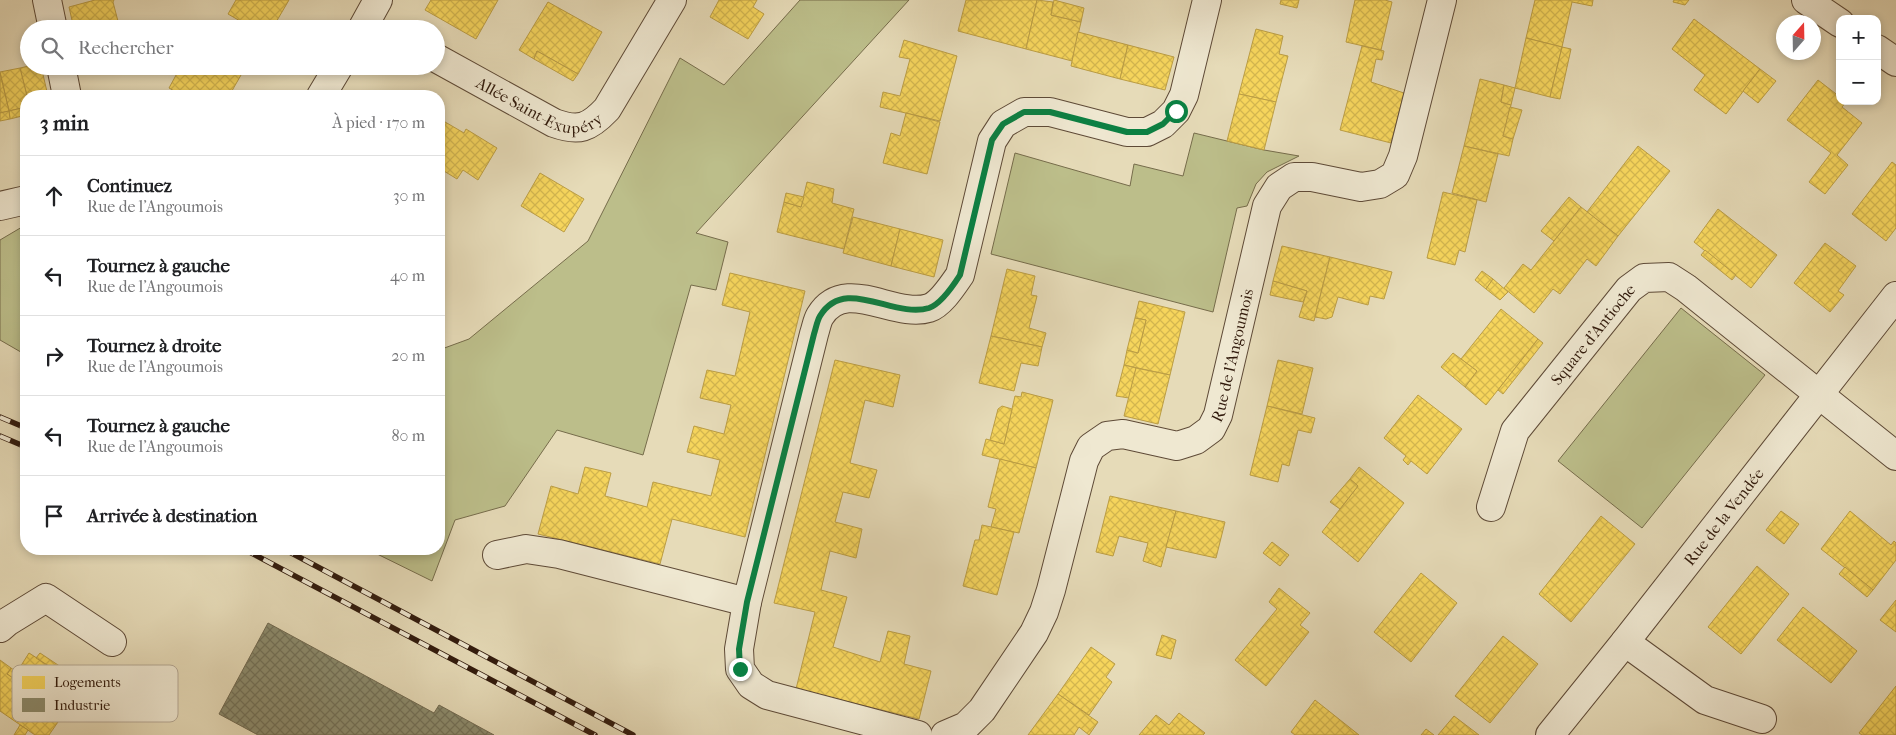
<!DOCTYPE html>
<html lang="fr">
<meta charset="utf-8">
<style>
body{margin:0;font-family:"IM FELL French Canon",serif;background:#f2f2f2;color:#202124}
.controls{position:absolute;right:15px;top:15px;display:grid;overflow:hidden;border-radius:10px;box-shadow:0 2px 8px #0003}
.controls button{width:45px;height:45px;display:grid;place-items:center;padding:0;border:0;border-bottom:1px solid #e0e0e0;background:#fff;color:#202124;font:25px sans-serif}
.compass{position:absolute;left:1776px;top:15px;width:45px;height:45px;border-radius:50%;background:#fff;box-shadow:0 2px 8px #0003;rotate:20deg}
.stop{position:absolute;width:15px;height:15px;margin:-11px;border:4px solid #0b8043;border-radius:50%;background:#fff}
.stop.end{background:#0b8043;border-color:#fff;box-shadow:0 1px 5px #0008}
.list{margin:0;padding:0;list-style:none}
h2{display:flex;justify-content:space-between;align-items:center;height:65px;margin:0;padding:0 20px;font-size:21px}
h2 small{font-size:16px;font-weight:400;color:#757577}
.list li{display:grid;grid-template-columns:32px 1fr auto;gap:15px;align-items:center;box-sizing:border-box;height:80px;padding:0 20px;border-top:1px solid #e0e0e0}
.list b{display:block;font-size:19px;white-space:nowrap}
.list p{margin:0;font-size:16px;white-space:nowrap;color:#757577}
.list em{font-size:16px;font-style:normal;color:#757577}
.icon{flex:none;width:28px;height:28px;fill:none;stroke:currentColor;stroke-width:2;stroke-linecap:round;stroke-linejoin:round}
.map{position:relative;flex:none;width:1896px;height:735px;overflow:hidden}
.search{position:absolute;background:#fff;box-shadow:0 2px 8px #0003;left:20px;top:20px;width:425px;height:55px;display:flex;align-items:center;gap:12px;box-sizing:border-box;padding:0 18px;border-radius:28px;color:#757577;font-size:19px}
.panel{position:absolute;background:#fff;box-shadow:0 2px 8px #0003;left:20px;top:90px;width:425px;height:465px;border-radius:20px}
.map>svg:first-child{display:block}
.grass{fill:#bcbe8a;stroke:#766c4b}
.homes{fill:url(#homes-cross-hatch);stroke:#bb9d44}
.industry{fill:url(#industry-cross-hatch);stroke:#716a51}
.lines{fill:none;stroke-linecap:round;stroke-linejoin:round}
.minor-casing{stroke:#5e4a37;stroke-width:30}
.minor{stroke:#efe8d1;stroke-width:28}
.rail-casing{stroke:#311a0c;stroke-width:5.5}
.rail{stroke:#efe8d1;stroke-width:4;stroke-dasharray:11;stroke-linecap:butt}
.route{stroke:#0b8043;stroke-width:6}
.labels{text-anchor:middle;stroke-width:5;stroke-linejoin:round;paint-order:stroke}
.street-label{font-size:16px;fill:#311a0c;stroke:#efe8d1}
.key{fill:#efe8d1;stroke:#b6aa96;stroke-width:1}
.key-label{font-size:14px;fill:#311a0c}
</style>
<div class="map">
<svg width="1896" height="735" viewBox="0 0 1896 735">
<defs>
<pattern id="homes-cross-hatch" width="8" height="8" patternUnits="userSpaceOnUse" patternTransform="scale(1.25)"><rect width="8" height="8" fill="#f6d55c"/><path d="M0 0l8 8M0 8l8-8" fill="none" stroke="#d3b64f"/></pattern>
<pattern id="industry-cross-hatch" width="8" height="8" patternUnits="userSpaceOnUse" patternTransform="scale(1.25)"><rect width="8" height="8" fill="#8c8c6e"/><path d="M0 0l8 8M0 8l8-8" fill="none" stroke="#737259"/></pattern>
</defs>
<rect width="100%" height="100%" fill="#e6dbb8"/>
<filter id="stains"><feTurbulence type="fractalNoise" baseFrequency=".004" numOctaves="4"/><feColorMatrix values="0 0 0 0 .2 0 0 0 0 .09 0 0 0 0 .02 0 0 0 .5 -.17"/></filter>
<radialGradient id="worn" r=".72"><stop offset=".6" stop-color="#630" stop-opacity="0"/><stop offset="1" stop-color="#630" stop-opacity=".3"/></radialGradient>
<!-- grass -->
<g class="grass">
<polygon points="800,0 909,0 696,233 728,242 716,290 691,285 643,455 557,430 505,506 455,520 432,581 367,549 439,549 439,350 469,339 588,241 680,58 724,85"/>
<polygon points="1194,133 1264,150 1299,156 1267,172 1256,184 1247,206 1237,208 1213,312 991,254 1015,153 1130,186 1134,164 1183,176"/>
<polygon points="22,227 26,244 26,355 0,340 0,240"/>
<polygon points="1681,308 1765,375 1642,528 1558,461"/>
</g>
<!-- homes -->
<g class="homes">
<polygon points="95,0 114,0 113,2 120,29 74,29 69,7"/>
<polygon points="236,0 289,0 272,29 254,29 228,14"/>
<polygon points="431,0 498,0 476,39 425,10"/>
<polygon points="719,0 757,0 753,7 764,14 748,39 710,17"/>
<polygon points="966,0 1037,0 1026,49 958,31"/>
<polygon points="1037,0 1053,2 1051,15 1081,22 1072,61 1026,49"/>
<polygon points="1054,0 1084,8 1081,22 1051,15"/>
<polygon points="1281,0 1299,0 1297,8 1280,4"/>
<polygon points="1355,0 1385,0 1392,2 1381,50 1346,42"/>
<polygon points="1535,0 1593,0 1592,6 1572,2 1562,47 1526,38"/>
<polygon points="1674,0 1689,0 1685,5 1673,2"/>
<polygon points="548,2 602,32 578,74 537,51 534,59 519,50"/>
<polygon points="1694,19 1760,69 1726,114 1694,90 1705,75 1672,49"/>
<polygon points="1256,29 1283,36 1279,54 1288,56 1276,102 1239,94"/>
<polygon points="1078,32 1128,45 1120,79 1071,66"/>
<polygon points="1526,38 1562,47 1550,97 1515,88"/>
<polygon points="904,40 957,56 940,121 880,107 883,92 900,96 910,59 899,57"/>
<polygon points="1128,45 1174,57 1165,90 1120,79"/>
<polygon points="1362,46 1384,51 1382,60 1376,59 1371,82 1404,93 1391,143 1340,130"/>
<polygon points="1562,47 1571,49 1560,99 1550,97"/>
<polygon points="537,51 578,74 573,81 534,59"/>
<polygon points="29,66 41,66 48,96 27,96 20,68"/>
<polygon points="181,66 242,66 245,68 229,96 212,96 205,92 202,96 183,96 169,88"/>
<polygon points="20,68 27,96 26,107 9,111 0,72"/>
<polygon points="1760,69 1776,81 1758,103 1743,91"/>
<polygon points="0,73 9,111 0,113"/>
<polygon points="1480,79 1504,85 1501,102 1511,105 1503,136 1513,139 1509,156 1464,146"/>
<polygon points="1818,80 1840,97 1840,101 1846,102 1842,107 1862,123 1837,155 1848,165 1825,194 1809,182 1831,153 1787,120"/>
<polygon points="1504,85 1515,88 1511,105 1501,102"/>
<polygon points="1239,94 1276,102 1264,150 1227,141"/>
<polygon points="26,107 26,115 10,119 9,111"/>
<polygon points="1510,107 1522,110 1513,139 1503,136"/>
<polygon points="9,111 10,119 0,121 0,113"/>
<polygon points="906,113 940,122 927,174 883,163 891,133 900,136"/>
<polygon points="440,119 464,133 466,129 497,148 478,180 463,170 457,179 439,168"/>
<polygon points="1464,146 1498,154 1486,202 1452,193"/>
<polygon points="1638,146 1670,171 1618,236 1587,212"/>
<polygon points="1892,162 1896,165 1896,228 1886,241 1852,214"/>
<polygon points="540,173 584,199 564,232 521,206"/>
<polygon points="807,182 834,189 832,203 854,209 844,249 777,232 784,202 801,207"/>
<polygon points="1443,192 1477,200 1465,252 1459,250 1455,265 1427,258"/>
<polygon points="786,193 804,197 801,207 784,202"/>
<polygon points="1569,197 1581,207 1554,241 1541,231"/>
<polygon points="1581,207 1618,236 1596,266 1587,259 1560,294 1553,289 1534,313 1504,288 1523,264 1531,270"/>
<polygon points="1718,209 1777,255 1751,288 1694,242"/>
<polygon points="853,217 900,229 891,266 843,253"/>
<polygon points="900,229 943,240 934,277 891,266"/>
<polygon points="1825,243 1856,266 1838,291 1844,295 1830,312 1794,283"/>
<polygon points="1282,246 1330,257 1314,321 1299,317 1307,291 1273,281"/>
<polygon points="1705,250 1736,275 1732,280 1701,255"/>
<polygon points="1330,257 1392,272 1384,299 1370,296 1368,305 1338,297 1332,317 1326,319 1315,317"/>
<polygon points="1007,269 1035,276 1031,295 1037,296 1029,328 1046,333 1042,347 991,336"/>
<polygon points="1482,271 1493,279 1486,289 1475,280"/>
<polygon points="730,273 805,291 745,537 672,519 660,564 538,534 551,486 578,494 585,467 611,473 605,496 647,507 653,482 711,496 720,460 687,452 694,426 724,434 731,405 700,398 707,370 735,376 750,312 722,305"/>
<polygon points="1493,279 1508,292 1500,300 1486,289"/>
<polygon points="1273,281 1307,291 1303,302 1270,295"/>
<polygon points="1139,301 1185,312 1170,375 1124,365 1127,350 1138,353 1146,320 1135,318"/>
<polygon points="1501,309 1538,339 1486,405 1465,387 1477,371 1461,359"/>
<polygon points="1135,318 1146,320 1138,353 1127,350"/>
<polygon points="991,336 1042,347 1038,366 1021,363 1014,391 979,383"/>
<polygon points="1538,339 1543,343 1503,394 1498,390"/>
<polygon points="1453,353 1477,371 1465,387 1441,367"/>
<polygon points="835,360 900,375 893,407 865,400 850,463 877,470 869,498 843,492 835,522 862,529 856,558 830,551 821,590 847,597 833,647 880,662 888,631 910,636 904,664 931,671 919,719 796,689 815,612 774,603"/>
<polygon points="1278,360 1313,368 1302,414 1267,406"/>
<polygon points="1124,365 1136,368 1129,398 1116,396"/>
<polygon points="1136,368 1170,375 1158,424 1124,416"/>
<polygon points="1022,392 1053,400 1036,468 982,455 986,439 1004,444 1015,396 1021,397"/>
<polygon points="1418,395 1462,429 1427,474 1411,461 1408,465 1403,460 1406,456 1384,438"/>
<polygon points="1002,406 1012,409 1004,444 990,440 998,409"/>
<polygon points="1267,406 1315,418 1311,433 1298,430 1289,466 1282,464 1278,482 1250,475"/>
<polygon points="1000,459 1036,468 1019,533 991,527 996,509 988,507"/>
<polygon points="1359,467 1404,503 1358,562 1322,532 1358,486 1350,479"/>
<polygon points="1350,479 1358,486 1340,509 1330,502"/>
<polygon points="1110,496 1176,511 1161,567 1143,561 1148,543 1119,536 1113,556 1096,552"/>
<polygon points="1176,511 1225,522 1216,558 1166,547"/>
<polygon points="1781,511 1799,524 1784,544 1766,530"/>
<polygon points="1850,511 1891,545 1894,541 1896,543 1896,560 1873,590 1821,549"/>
<polygon points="1601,516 1635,544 1571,622 1539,594"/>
<polygon points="982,525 1014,532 997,595 963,586 975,540 979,540"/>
<polygon points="1272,542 1289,555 1280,566 1263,553"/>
<polygon points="1757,566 1789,594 1741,654 1708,627"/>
<polygon points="1845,567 1873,590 1867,597 1839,574"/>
<polygon points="1421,573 1457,603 1411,662 1374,632"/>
<polygon points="1279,588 1310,613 1300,625 1309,632 1266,686 1235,660 1277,609 1269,602"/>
<polygon points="1896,600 1896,632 1880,620"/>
<polygon points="1803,607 1857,651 1831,683 1777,640"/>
<polygon points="1162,635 1176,640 1171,659 1156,655"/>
<polygon points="1503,636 1538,664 1490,723 1455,696"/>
<polygon points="1091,647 1115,664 1106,677 1112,682 1089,715 1058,694"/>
<polygon points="29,653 57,671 44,691 17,672"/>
<polygon points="40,653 67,671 47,701 7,674 11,668 44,691 57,671 36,658"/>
<polygon points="0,660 11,668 7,674 47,701 51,694 69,706 49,735 35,735 0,711"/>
<polygon points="1896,686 1896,735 1862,735 1859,733"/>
<polygon points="1058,694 1098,722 1089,735 1079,727 1074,735 1028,735"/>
<polygon points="1315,700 1359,735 1295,735 1291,732"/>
<polygon points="1179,713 1205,733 1203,735 1139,735 1156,715 1169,725"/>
<polygon points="1454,716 1479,735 1438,735"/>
<polygon points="20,725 28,730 25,735 14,735"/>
<polygon points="1426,729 1434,735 1421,735"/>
</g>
<!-- industry -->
<polygon class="industry" points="268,623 434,713 439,705 494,735 258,735 219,714"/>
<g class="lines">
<defs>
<g id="minor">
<polyline points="47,0 53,29"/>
<polyline points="1806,0 1840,23"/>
<polyline points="362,29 378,0"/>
<polyline points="1877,49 1896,62"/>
<path id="s1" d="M436,58L554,123C579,132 589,128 607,109L672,0"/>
<polyline points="61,66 67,96"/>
<polyline points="321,96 339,66"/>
<polyline points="0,206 26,200"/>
<path id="s2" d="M1491,507L1515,431L1629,289L1644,278L1669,277L1686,288L1896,456"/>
<polyline points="497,555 526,549 559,554 747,602"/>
<polyline points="0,628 7,622 46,598 112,642"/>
<polyline points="1625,642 1705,700 1762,719"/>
<path d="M918,735L767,695L751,685L740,669L739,649L747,602L814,334C816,328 817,321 820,316C845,275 894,319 929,308C941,304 953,285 960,275L992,141L1003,124L1024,112H1050L1127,132H1147L1163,124L1176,111L1184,95L1207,0"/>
<path id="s3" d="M945,735L966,726L982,710L1034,633L1044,612L1051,590L1084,461L1091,447L1107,436L1123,434L1177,446L1196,440L1211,429L1218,415L1267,206L1279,187L1294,177H1312L1361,187L1380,184L1395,175L1403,156L1442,0"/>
<path id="s4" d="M1550,735L1625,642L1896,296"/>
</g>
</defs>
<!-- minor casing -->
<use href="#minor" class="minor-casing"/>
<!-- minor -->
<use href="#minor" class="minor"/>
<defs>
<g id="rail">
<polyline points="0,417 26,428"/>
<polyline points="0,436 26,447"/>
<polyline points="244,549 595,735"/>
<polyline points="284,549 633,735"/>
</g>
</defs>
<!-- rail casing -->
<use href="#rail" class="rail-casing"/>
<!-- rail -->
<use href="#rail" class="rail"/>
</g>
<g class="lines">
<!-- route -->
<path class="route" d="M740,669L739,649L747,602L814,334C816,328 817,321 820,316C845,275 893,319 929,308C941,304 953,286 960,275L992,140L1003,124L1024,112H1050L1127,132H1147L1163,124L1176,111"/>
</g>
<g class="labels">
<!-- street labels -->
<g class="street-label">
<text dy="6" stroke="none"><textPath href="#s1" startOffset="116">Allée Saint-Exupéry</textPath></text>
<text dy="6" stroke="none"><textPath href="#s2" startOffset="204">Square d'Antioche</textPath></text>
<text dy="6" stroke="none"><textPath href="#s3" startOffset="540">Rue de l'Angoumois</textPath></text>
<text dy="6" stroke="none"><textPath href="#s4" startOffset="279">Rue de la Vendée</textPath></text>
</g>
</g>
<!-- legend -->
<rect x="12" y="665" width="166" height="57" rx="8" class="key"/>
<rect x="22" y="676" width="23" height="13" fill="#f6d55c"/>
<rect x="22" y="698" width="23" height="14" fill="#8c8c6e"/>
<g class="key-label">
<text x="54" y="687">Logements</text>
<text x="54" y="710">Industrie</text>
</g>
<rect width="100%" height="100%" filter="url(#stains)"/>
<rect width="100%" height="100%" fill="url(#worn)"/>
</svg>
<div class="controls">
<button>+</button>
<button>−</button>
</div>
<svg class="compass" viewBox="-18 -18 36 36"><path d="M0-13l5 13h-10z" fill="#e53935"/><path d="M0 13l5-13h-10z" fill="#757577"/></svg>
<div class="stop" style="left:1176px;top:111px"></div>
<div class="stop end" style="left:740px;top:669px"></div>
<div class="search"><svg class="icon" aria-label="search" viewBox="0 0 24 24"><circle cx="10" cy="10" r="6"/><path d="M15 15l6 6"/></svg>Rechercher</div>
<section class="panel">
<h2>3 min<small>À pied · 170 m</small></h2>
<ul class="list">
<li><svg class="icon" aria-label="ahead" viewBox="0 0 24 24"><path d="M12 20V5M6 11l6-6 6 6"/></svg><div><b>Continuez</b><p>Rue de l'Angoumois</p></div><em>30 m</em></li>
<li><svg class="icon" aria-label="left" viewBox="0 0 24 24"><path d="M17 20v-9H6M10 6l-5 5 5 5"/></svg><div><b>Tournez à gauche</b><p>Rue de l'Angoumois</p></div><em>40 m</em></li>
<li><svg class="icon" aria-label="right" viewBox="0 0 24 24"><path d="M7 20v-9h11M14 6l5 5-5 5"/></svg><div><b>Tournez à droite</b><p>Rue de l'Angoumois</p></div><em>20 m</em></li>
<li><svg class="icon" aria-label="left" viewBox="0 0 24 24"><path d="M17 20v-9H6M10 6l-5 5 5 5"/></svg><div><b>Tournez à gauche</b><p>Rue de l'Angoumois</p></div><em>80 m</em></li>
<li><svg class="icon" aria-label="arrive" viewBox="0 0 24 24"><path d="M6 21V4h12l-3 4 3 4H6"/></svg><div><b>Arrivée à destination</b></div></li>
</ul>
</section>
</div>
